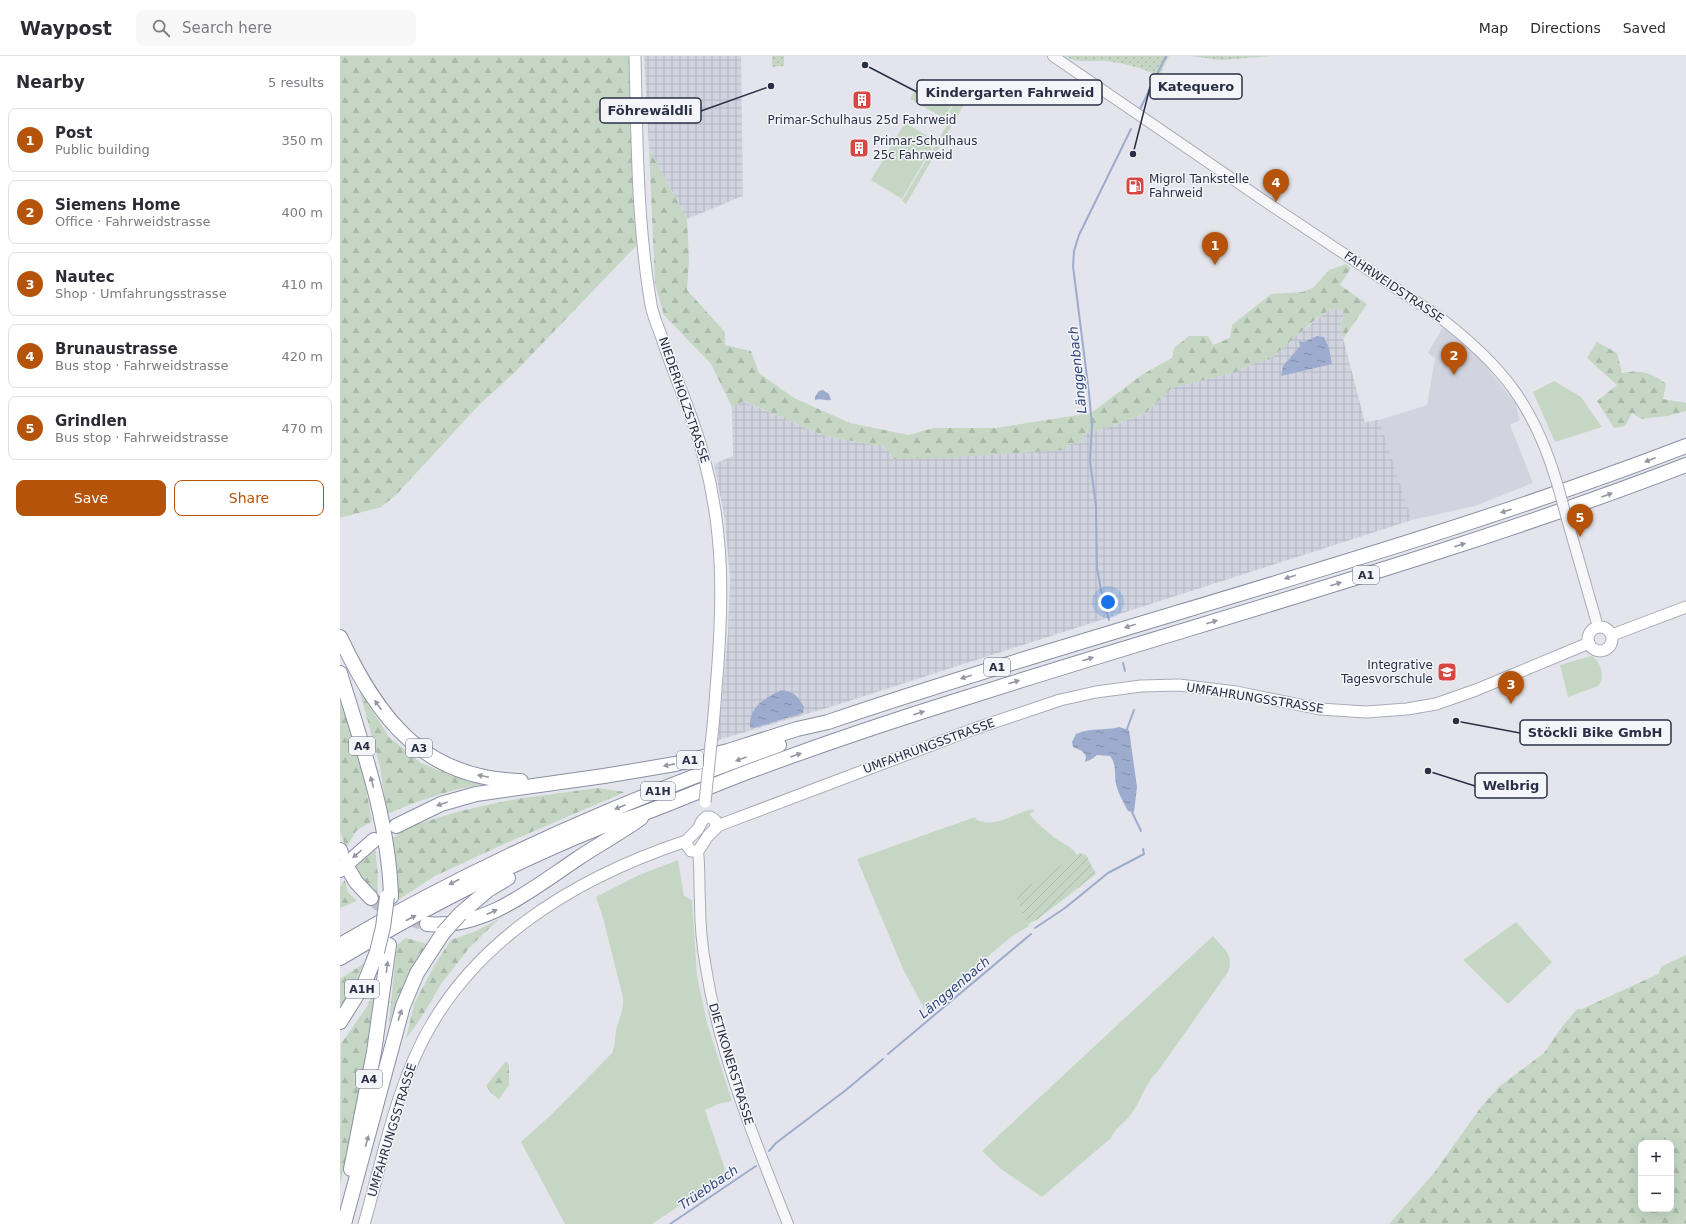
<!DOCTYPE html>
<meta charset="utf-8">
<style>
body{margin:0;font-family:"DejaVu Sans",sans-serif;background:#f7f7f7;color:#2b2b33}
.controls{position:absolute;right:12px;bottom:12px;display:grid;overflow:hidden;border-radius:8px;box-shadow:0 4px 16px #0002}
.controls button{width:36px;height:36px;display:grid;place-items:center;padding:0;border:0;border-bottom:1px solid #e1e1e2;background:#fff;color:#2b2b33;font:20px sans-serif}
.you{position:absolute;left:768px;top:546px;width:14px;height:14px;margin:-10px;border:3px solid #fff;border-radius:50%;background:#1a73e8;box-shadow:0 0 0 6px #1a73e833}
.badge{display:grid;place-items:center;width:26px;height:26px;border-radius:50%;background:#b45309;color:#fff;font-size:13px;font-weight:700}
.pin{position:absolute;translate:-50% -33px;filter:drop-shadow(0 1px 2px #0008)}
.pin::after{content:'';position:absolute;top:21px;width:14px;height:12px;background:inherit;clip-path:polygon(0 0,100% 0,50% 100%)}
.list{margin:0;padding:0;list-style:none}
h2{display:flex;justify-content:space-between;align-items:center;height:52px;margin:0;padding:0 16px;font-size:17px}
h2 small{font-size:13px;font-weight:400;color:#7c7c81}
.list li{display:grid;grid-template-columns:26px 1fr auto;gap:12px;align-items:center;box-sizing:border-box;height:64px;margin:0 8px 8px;padding:0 8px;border:1px solid #e1e1e2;border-radius:8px}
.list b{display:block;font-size:15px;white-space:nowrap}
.list p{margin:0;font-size:13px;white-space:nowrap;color:#7c7c81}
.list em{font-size:13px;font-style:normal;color:#7c7c81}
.actions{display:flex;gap:8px;padding:12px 16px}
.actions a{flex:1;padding:9px 0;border:1px solid #b45309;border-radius:8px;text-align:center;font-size:14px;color:#b45309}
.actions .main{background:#b45309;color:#fff}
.icon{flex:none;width:22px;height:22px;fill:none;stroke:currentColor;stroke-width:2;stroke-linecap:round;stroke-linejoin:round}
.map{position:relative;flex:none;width:1346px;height:1168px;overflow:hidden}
header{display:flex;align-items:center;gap:24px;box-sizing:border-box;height:56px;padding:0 20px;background:#fff;border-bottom:1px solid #e1e1e2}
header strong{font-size:19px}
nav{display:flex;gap:22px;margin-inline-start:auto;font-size:14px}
.search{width:280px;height:36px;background:#f7f7f7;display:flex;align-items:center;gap:10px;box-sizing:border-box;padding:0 14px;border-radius:8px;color:#7c7c81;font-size:15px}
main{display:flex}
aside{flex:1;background:#fff}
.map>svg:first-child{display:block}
.built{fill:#d1d4df}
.industrial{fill:url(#industrial-grid)}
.grass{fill:#c5d7c4}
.forest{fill:url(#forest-firs);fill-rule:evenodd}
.park{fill:url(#park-dots)}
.garden{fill:url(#garden-furrows)}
.water{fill:url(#water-ripples)}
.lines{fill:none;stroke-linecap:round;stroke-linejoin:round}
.stream{stroke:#9dacce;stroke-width:2}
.motorway-tunnel{stroke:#bfc1cb;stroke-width:14;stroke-dasharray:14 7;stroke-linecap:butt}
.tertiary-casing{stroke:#a8abb7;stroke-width:12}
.secondary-casing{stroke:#a8abb7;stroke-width:13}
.motorway-casing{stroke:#8a8fa4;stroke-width:16}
.tertiary{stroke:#f7f7fa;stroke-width:10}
.secondary{stroke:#fff;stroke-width:11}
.motorway{stroke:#fff;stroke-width:14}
.tertiary-bridge-casing{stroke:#a8abb7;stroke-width:12;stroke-linecap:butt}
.secondary-bridge-casing{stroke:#a8abb7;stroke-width:13;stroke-linecap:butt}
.motorway-bridge-casing{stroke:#8a8fa4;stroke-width:16;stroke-linecap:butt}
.tertiary-bridge{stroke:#f7f7fa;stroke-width:10}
.secondary-bridge{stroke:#fff;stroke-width:11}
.motorway-bridge{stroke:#fff;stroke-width:14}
.oneway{fill:#9497a2}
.labels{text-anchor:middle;stroke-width:3;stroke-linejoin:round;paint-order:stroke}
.shield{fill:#f4f5f9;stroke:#676a7c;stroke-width:1}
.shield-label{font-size:11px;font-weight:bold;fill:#2a2f46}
.poi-label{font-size:12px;fill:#2a2f46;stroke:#f4f5f9;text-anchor:start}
.street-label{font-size:12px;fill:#2a2f46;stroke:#f4f5f9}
.water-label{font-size:13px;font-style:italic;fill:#30457d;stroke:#f4f5f9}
.leader{fill:none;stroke:#2a2f46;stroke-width:1.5}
.callout-dot{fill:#2a2f46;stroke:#f4f5f9;stroke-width:1.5}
.callout{fill:#f4f5f9;stroke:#2a2f46;stroke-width:1.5}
.callout-label{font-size:13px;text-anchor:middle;font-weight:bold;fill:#2a2f46}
</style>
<header>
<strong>Waypost</strong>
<div class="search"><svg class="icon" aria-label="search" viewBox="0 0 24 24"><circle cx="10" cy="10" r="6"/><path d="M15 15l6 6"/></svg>Search here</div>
<nav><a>Map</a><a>Directions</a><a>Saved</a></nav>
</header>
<main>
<aside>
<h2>Nearby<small>5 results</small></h2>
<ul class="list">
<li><span class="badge">1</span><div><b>Post</b><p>Public building</p></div><em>350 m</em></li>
<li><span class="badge">2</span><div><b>Siemens Home</b><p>Office · Fahrweidstrasse</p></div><em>400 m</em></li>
<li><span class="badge">3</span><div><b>Nautec</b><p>Shop · Umfahrungsstrasse</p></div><em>410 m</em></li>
<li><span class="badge">4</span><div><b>Brunaustrasse</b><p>Bus stop · Fahrweidstrasse</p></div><em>420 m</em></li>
<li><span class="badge">5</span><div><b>Grindlen</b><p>Bus stop · Fahrweidstrasse</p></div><em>470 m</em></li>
</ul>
<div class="actions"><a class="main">Save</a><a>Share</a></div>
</aside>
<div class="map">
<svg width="1346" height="1168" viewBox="0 0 1346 1168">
<defs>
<pattern id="industrial-grid" width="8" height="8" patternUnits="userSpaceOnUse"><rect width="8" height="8" fill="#d1d4df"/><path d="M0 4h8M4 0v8" fill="none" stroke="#b4b6c1"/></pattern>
<pattern id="forest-firs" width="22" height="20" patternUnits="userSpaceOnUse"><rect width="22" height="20" fill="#c5d7c4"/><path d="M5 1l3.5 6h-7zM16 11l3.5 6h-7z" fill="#a9b9aa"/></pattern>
<pattern id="park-dots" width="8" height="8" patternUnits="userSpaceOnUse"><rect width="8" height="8" fill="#c5d7c4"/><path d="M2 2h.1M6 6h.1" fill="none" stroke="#a9b9aa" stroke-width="1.8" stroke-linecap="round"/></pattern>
<pattern id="garden-furrows" width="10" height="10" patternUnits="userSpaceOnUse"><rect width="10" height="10" fill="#c5d7c4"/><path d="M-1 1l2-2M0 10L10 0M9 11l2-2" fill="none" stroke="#a9b9aa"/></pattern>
<pattern id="water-ripples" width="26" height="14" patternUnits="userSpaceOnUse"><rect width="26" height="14" fill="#9dacce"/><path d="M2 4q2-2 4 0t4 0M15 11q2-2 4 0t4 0" fill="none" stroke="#808ca9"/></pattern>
</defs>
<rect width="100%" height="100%" fill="#e4e5ec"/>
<!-- built -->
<polygon class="built" points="1103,271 1140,303 1176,348 1180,364 1170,369 1193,427 1135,450 1072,464 1039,364 1087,349 1095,302 1088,297"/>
<!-- industrial -->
<g class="industrial">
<polygon points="304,0 401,0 403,140 347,163 309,93"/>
<polygon points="998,252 1004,257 1000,271 1025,366 1039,364 1072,464 487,652 378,684 388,577 390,522 385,464 374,408 393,400 392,351 403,345 485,380 545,391 640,399 723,394 728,388 741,386 745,377 762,373 804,358 832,332 893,317 910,309 953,282 989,254"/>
</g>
<!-- grass -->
<g class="grass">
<polygon points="582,22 616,42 604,62 570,43"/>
<polygon points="617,43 625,47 566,148 562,145 613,59 609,56"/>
<polygon points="565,67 596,85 562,143 531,124"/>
<polygon points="1214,325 1241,341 1262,371 1215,386 1193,336"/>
<path d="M1251,600C1261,605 1266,622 1258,630L1228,641L1220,609Z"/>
<path d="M692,753L695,755L689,758C697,767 706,775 715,782C722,787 733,791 737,799L698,826L675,839L689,870L672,880L585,954L563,913L517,803L635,761L637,764C656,772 673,758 692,753Z"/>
<path d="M338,804L344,840L352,844L357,920L367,967L392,1045L378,1048L365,1054L385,1113L384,1120L312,1168H225L181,1086L212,1058L272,997C275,990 275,982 276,974C279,963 284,954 283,942L263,862L256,841L299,819Z"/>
<polygon points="1176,866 1212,906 1168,948 1123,904"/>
<path d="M873,880C883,892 895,899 888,916L818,1015C805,1027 801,1046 789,1061C782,1069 776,1071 771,1082L702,1141L661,1113L642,1095Z"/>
</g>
<!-- forest -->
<g class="forest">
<polygon points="0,0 289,0 297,189 174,317 139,349 55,440 41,451 0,462"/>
<polygon points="309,93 347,163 349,205 347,234 385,276 385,289 411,295 419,317 454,342 510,367 569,379 593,372 656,372 751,357 803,318 832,302 834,292 849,280 868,280 873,289 890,282 892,269 931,238 962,236 973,232 989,214 1006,208 1011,212 1000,229 1027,248 1003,283 1000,271 1004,257 998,252 989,254 971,267 930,303 910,309 893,317 832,332 804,358 762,373 745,377 741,386 728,388 724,394 603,402 554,403 545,391 485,380 404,345 392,351 371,308 324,259 315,228"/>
<path d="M1257,286L1277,297L1282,317C1298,313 1314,317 1326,328L1323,343L1346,347V355L1328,360L1301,363L1292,357L1285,370L1274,372L1257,345L1277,329L1247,302Z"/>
<path d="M19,633L49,681L81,707L113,720L145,727L144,728C111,733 78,745 47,758L40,710Z"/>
<polygon points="0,636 22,713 32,765 16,775 6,792 0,775"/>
<polygon points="257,732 285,736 166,787 95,820 58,844 56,840 57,825 52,782 71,770 120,755 176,743"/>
<polygon points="35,791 38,818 37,840 21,823 13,809"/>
<polygon points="5,824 8,836 17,845 0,852 0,831"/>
<polygon points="159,863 130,891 101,928 81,962 66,983 74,948 94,910 111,884 136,875"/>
<polygon points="66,882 87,888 70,919 49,966 57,889"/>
<path d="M1346,899V1168H1049L1094,1117L1141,1051L1160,1030L1204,997L1221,972L1237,953H1242L1318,918L1322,910ZM1301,1087H1331V1153H1301Z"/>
<polygon points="23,908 8,944 0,957 0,923"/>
<polygon points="37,926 12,1083 0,1128 1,988 28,949"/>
<polygon points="165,1006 167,1006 169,1009 169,1029 159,1043 152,1038 146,1030"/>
</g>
<!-- park -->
<g class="park">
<polygon points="432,0 444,0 444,10 432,11"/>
<path d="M725,0H829L819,20C802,12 784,7 765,5C752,4 736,8 725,0Z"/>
<polygon points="850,0 931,0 881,4"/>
</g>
<!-- garden -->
<polygon class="garden" points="740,797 746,799 756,818 698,863 688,868 675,839"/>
<!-- water -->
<g class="water">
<polygon points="977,280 984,281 989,292 992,308 941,320 943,310 960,290 959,285 964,286"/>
<path d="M483,334L489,338L491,344C485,345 481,342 475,344V341L479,335Z"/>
<path d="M442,634C454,636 458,640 464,651L463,657L414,672L410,671C408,651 426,641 442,634Z"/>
<path d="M779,671L789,674L790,681L797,731L794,756L788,755C784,747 778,737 776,728C774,718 777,709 770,700L757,699L752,703L745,706L746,700L742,695L733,691L732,686L736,678C753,671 764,675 779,671Z"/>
</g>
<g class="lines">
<!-- stream -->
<g class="stream">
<polyline points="800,53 826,0"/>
<polyline points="769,564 762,539 757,512 756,450 750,405 752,370 749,337 733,210 734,195 739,179 791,73"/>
<polyline points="783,607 785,615"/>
<polyline points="787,673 794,654"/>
<polyline points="792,756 801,775"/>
<polyline points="695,872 725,852 768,817 804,798 803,793"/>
<polyline points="548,998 691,878"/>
<polyline points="429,1095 436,1087 506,1034 543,1003"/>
<polyline points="330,1168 416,1110"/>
</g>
<!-- motorway-tunnel -->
<polyline class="motorway-tunnel" points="31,842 54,859 87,868"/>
<defs>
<g id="tertiary">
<path d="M713,0L932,150L1098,260C1162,309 1194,349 1217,427"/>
<polyline points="1227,463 1258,571"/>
<path d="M358,795C360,812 359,829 360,846C360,868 362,890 366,912C380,1001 415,1085 448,1168"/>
</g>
<g id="secondary">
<path d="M295,0C297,83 297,167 311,249C313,260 318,271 322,282C335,323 354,361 364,402C384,476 383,545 377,621C375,644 374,666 371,688"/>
<circle cx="1260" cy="583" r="12"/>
<polyline points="1272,579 1346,551"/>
<polygon points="366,761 370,761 375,764 376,772 368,780 358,795 351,795 346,788 346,785 358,773 362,765"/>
<polyline points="377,770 634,673 720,644 756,636 801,630 839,629 896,636 980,653 1026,656 1067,653 1096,648 1136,634 1249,587"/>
<path d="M24,1168C40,1113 51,1056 74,1003C123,889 232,823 346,785"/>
</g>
<g id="motorway">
<path d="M0,581C38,662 83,723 181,725"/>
<path d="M0,617C22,690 49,764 51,841"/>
<path d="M56,770L101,748L136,738L264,720L335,708L388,695L457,673L488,666C772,570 1065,498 1346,390"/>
<polyline points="0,794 1,797"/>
<polyline points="0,814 34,784"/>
<polyline points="9,814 16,826 31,842"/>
<polyline points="120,858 148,834 168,822"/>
<path d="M87,868C145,873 192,833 237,803C258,789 280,777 301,762"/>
<path d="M0,889C139,807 287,743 439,689"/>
<path d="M0,902C83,853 169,808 258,772C271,767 285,764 299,759C337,745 375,728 413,714C483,688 554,664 625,642C866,565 1110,500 1346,409"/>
<polyline points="0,966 25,926 37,896"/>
<polyline points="11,1113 34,996 49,889"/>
<polyline points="4,1168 63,950 77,917 103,877"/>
</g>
</defs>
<!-- tertiary casing -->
<use href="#tertiary" class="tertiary-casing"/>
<!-- secondary casing -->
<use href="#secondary" class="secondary-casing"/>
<!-- motorway casing -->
<use href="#motorway" class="motorway-casing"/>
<!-- tertiary -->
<use href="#tertiary" class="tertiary"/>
<!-- secondary -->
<use href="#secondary" class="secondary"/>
<!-- motorway -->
<use href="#motorway" class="motorway"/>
<defs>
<polyline id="tertiary-bridge" points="1217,427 1227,463"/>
<polyline id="secondary-bridge" points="365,746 371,688"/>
<g id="motorway-bridge">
<polyline points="103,877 120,858"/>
<polyline points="37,896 43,871 47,841"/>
</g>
</defs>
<!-- tertiary-bridge casing -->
<use href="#tertiary-bridge" class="tertiary-bridge-casing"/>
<!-- secondary-bridge casing -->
<use href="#secondary-bridge" class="secondary-bridge-casing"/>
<!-- motorway-bridge casing -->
<use href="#motorway-bridge" class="motorway-bridge-casing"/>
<!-- tertiary-bridge -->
<use href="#tertiary-bridge" class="tertiary-bridge"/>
<!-- secondary-bridge -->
<use href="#secondary-bridge" class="secondary-bridge"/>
<!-- motorway-bridge -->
<use href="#motorway-bridge" class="motorway-bridge"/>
</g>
<!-- one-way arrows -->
<defs><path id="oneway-solid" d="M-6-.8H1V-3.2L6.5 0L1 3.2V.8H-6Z"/></defs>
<g class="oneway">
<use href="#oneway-solid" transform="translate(1310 404) rotate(159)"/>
<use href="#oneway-solid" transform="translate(1267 439) rotate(-20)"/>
<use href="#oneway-solid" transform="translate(1166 455) rotate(162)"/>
<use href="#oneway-solid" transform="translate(1120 489) rotate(-18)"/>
<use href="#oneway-solid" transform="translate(950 521) rotate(163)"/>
<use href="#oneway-solid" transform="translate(996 528) rotate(-17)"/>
<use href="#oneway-solid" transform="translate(872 566) rotate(-17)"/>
<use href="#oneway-solid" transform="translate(790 570) rotate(163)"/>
<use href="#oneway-solid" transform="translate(748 603) rotate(-17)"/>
<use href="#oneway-solid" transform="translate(626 621) rotate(163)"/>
<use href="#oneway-solid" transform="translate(674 626) rotate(-17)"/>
<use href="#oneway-solid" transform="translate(38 649) rotate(-125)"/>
<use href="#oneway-solid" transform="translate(579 657) rotate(-18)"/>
<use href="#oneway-solid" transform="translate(456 699) rotate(-19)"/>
<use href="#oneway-solid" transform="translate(401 703) rotate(160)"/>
<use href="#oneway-solid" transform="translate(329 709) rotate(169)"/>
<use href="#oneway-solid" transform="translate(143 720) rotate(-168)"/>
<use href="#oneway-solid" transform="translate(32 726) rotate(-105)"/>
<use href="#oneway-solid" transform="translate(102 748) rotate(161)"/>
<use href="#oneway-solid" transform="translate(280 751) rotate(157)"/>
<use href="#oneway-solid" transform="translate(17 798) rotate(139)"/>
<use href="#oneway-solid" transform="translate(114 826) rotate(153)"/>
<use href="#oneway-solid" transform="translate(152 856) rotate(-24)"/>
<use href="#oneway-solid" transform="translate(71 862) rotate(-28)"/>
<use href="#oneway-solid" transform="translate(47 911) rotate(-83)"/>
<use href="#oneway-solid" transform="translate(60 959) rotate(-72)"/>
<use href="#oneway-solid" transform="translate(27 1085) rotate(-75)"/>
</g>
<!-- icons -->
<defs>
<symbol id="building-square" viewBox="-11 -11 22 22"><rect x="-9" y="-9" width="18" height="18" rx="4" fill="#d84642" stroke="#f4f5f9"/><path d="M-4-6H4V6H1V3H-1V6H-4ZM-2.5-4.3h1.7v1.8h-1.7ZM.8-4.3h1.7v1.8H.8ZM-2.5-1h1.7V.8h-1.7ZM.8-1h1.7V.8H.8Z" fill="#fff"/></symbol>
<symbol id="fuel-square" viewBox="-11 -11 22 22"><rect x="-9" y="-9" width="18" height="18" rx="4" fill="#d84642" stroke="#f4f5f9"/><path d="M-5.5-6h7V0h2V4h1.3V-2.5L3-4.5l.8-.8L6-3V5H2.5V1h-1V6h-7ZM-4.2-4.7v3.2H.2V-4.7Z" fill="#fff"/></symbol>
<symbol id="school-square" viewBox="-11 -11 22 22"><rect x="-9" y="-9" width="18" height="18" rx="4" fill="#d84642" stroke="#f4f5f9"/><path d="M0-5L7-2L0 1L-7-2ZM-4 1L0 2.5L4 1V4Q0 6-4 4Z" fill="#fff"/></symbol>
</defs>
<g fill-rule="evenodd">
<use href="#building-square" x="511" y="33" width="22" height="22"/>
<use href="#building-square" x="508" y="81" width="22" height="22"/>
<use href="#fuel-square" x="784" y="119" width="22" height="22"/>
<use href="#school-square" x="1096" y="605" width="22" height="22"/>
</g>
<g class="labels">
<!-- shield labels -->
<g class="shield">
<rect x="1013" y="510" width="26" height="18" rx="3"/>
<rect x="644" y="602" width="26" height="18" rx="3"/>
<rect x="9" y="681" width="26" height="18" rx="3"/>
<rect x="66" y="683" width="26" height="18" rx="3"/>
<rect x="337" y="695" width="26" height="18" rx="3"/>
<rect x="301" y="726" width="34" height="18" rx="3"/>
<rect x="5" y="924" width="34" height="18" rx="3"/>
<rect x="16" y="1014" width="26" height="18" rx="3"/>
</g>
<g class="shield-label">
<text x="1026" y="523">A1</text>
<text x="657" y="615">A1</text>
<text x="22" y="694">A4</text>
<text x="79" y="696">A3</text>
<text x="350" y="708">A1</text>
<text x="318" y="739">A1H</text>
<text x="22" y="937">A1H</text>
<text x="29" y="1027">A4</text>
</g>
<!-- poi labels -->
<g class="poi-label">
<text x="522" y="68" text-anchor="middle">Primar-Schulhaus 25d Fahrweid</text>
<text x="533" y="89">Primar-Schulhaus<tspan x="533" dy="14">25c Fahrweid</tspan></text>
<text x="809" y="127">Migrol Tankstelle<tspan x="809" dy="14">Fahrweid</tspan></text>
<text x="1093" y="613" text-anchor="end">Integrative<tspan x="1093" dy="14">Tagesvorschule</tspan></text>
</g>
<!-- street labels -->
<g class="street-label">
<text transform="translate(1054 231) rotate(34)" y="4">FAHRWEIDSTRASSE</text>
<text transform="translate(344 344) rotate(71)" y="4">NIEDERHOLZSTRASSE</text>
<text transform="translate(915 642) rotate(9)" y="4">UMFAHRUNGSSTRASSE</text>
<text transform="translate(589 690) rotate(-20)" y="4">UMFAHRUNGSSTRASSE</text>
<text transform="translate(391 1008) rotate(73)" y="4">DIETIKONERSTRASSE</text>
<text transform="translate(52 1074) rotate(-73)" y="4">UMFAHRUNGSSTRASSE</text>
</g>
<!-- water labels -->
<g class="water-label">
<text transform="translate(737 314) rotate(-96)" y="5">Länggenbach</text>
<text transform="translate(614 931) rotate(-40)" y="5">Länggenbach</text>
<text transform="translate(368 1131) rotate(-34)" y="5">Trüebbach</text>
</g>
</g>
<!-- callouts -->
<path class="leader" d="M793 98L810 31M525 9L577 36M431 30L361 55M1116 665L1180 677M1088 715L1135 730"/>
<g class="callout-dot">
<circle cx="793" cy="98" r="4"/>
<circle cx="525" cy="9" r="4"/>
<circle cx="431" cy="30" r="4"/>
<circle cx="1116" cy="665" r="4"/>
<circle cx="1088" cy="715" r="4"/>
</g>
<g class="callout">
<rect x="810" y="18" width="92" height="25" rx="4"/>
<rect x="577" y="24" width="185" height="25" rx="4"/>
<rect x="260" y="42" width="101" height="25" rx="4"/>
<rect x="1180" y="664" width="151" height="25" rx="4"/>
<rect x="1135" y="717" width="72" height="25" rx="4"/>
</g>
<g class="callout-label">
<text x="856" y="35">Katequero</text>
<text x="670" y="41">Kindergarten Fahrweid</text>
<text x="310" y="59">Föhrewäldli</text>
<text x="1255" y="681">Stöckli Bike GmbH</text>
<text x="1171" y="734">Welbrig</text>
</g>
</svg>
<div class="controls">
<button>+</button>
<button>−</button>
</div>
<div class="you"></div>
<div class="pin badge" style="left:875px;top:209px">1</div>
<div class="pin badge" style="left:1114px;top:319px">2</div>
<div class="pin badge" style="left:1171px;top:648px">3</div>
<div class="pin badge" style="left:936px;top:146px">4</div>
<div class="pin badge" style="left:1240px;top:481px">5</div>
</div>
</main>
